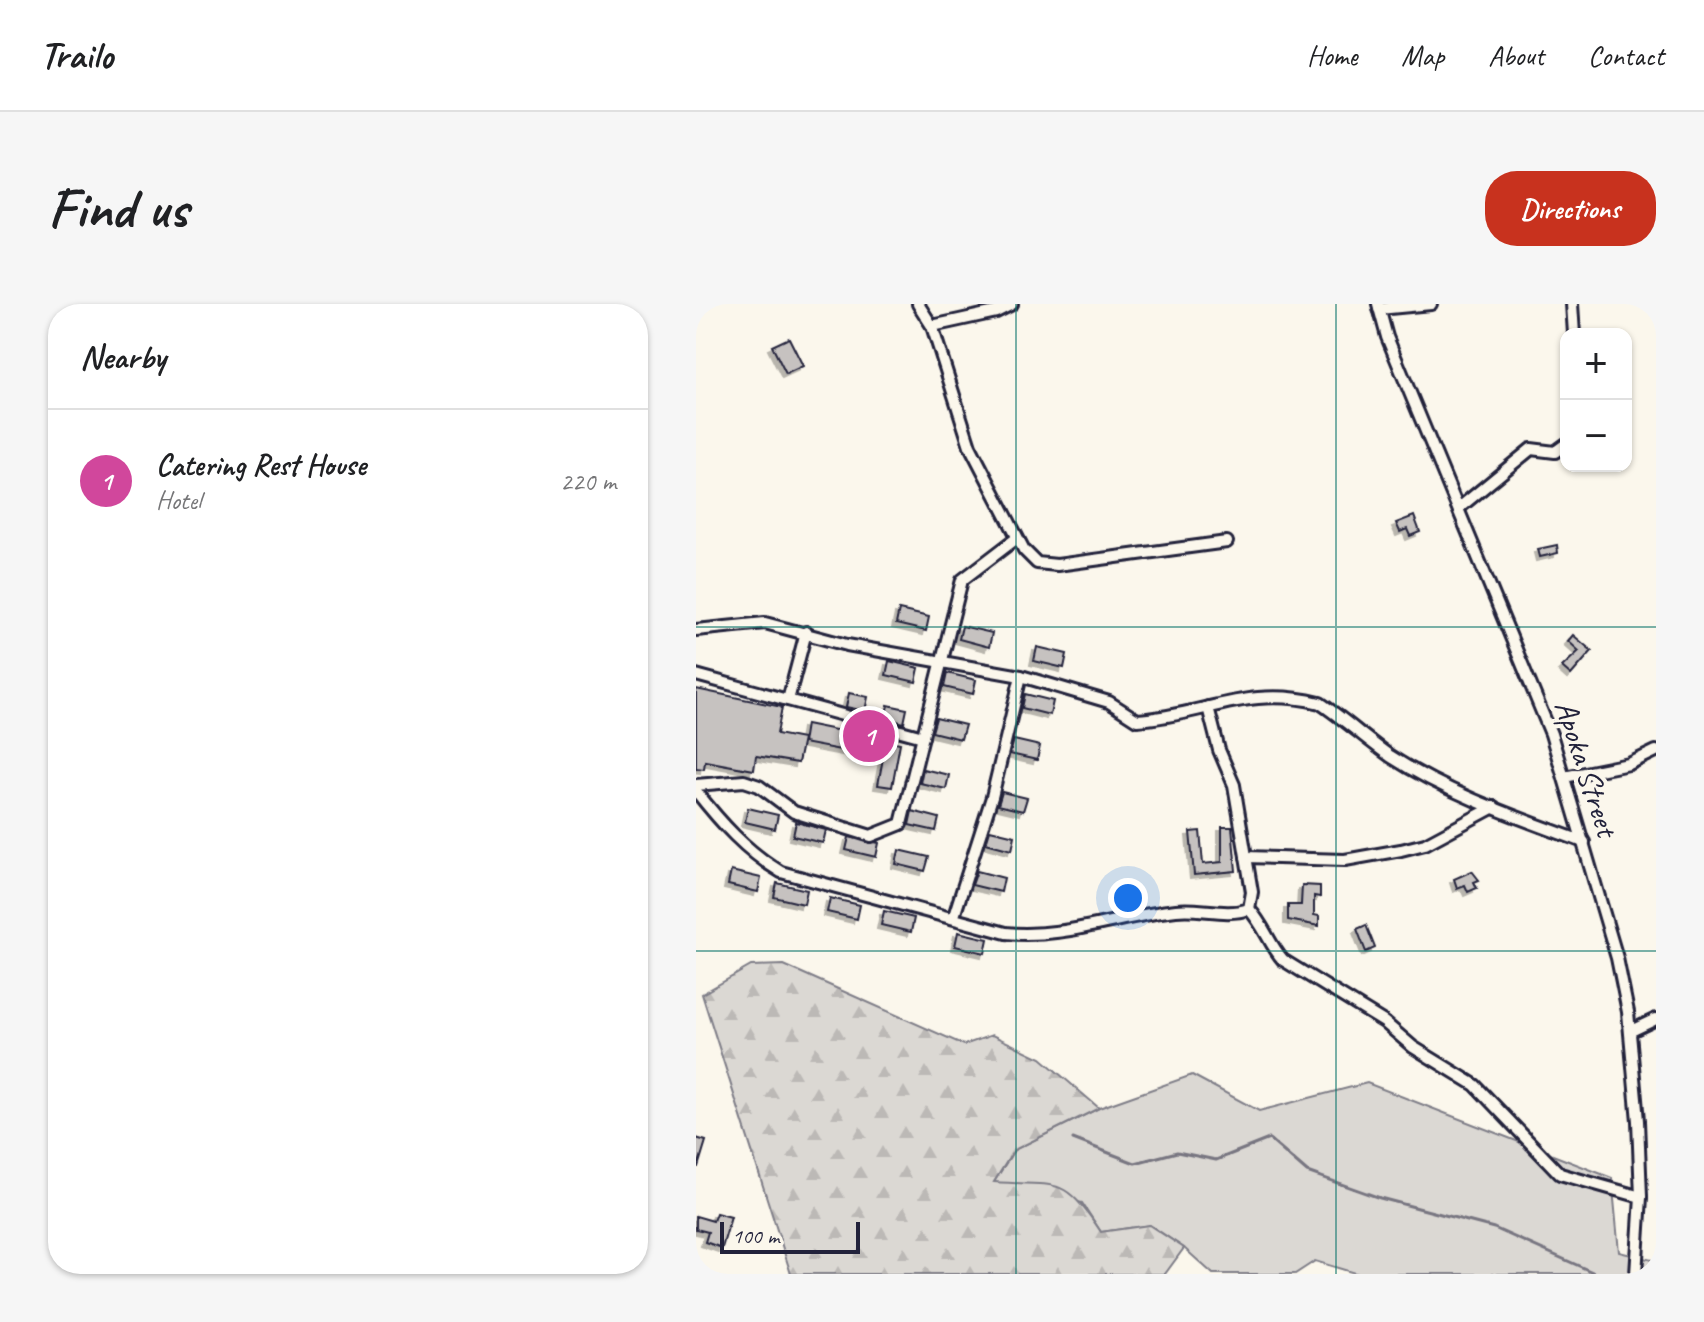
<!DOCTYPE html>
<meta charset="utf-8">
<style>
body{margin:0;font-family:Caveat,sans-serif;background:#f6f6f6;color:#202124}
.controls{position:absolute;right:24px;top:24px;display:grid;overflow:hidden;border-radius:16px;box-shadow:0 2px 6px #0004}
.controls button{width:72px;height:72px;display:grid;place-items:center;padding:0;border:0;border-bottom:2px solid #e0e0e0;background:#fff;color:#202124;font:40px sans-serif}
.scale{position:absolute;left:24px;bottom:20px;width:140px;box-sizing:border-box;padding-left:8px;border:4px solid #22223b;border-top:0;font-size:22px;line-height:28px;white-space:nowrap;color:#22223b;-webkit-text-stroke:6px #fbf7ec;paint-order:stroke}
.you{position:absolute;left:432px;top:594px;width:28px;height:28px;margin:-20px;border:6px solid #fff;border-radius:50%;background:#1a73e8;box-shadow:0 0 0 12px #1a73e833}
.badge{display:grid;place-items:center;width:52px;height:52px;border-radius:50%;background:#c8321e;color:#fff;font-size:26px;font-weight:700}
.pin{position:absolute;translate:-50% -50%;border:4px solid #fff;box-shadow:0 2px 8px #0006}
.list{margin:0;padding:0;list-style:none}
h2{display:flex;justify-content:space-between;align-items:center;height:104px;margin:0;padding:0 32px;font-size:34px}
h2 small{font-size:26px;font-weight:400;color:#757577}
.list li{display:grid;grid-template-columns:52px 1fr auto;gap:24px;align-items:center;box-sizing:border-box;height:144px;padding:0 32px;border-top:2px solid #e0e0e0}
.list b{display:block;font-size:30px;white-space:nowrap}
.list p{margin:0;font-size:26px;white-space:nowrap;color:#757577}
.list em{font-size:26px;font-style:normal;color:#757577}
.map{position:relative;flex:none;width:960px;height:970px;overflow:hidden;border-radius:32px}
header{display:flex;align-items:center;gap:48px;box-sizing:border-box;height:112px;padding:0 40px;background:#fff;border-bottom:2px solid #e0e0e0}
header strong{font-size:38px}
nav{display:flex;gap:44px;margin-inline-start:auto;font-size:28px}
.intro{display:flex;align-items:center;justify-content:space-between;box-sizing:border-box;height:192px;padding:0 48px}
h1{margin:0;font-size:56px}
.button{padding:20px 36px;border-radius:32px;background:#c8321e;color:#fff;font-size:28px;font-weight:700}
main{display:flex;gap:48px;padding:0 48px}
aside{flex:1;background:#fff;border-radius:32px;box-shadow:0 2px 6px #0004}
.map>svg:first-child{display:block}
.grass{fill:#dbd8d3;stroke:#7e7d87;stroke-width:2}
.forest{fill:url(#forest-firs);stroke:#7e7d87;stroke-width:2}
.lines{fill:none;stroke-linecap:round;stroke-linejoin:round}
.stream{stroke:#787681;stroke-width:3}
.building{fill:#c6c2c0;stroke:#22223b;stroke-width:2;filter:url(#shadow)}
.minor-casing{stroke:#22223b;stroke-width:16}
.minor{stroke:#fbf7ec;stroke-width:10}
.grid{fill:none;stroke:#0f766e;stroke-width:2;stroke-opacity:0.55}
.labels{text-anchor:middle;stroke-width:8;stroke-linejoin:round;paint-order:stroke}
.street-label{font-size:32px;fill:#22223b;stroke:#fbf7ec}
</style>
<header>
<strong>Trailo</strong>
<nav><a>Home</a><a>Map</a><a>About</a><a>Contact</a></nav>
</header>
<div class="intro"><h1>Find us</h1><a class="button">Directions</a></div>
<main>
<aside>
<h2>Nearby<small></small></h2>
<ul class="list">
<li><span class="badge" style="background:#d1479c">1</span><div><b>Catering Rest House</b><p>Hotel</p></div><em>220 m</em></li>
</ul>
</aside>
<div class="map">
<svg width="960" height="970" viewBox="0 0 960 970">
<defs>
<pattern id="forest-firs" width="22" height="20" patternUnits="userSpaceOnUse" patternTransform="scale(2)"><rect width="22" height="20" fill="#dbd8d3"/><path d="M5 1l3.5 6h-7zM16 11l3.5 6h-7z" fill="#bcb9b6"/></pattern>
<filter id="shadow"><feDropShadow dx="-4" dy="4" stdDeviation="0" flood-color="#0004"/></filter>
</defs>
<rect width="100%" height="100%" fill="#fbf7ec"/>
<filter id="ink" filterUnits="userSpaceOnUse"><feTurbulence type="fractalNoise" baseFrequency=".0125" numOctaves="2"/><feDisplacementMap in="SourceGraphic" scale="16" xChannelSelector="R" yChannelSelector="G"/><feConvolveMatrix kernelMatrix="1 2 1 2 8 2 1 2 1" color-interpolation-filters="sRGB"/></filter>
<g filter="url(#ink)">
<!-- grass -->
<polygon class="grass" points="496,771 563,807 671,779 916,874 923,948 960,957 960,970 662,970 619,957 599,970 517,970 488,944 454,921 405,928 386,899 298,878 318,846 403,804"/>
<!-- forest -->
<path class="forest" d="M88,661L268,741L296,731L345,754L403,804L318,846L298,878C362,883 366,869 405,928L453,921L488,944L469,970H95L6,690L55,662Z"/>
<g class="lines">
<!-- stream -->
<polyline class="stream" points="377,835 439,859 481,848 520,856 573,835 611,868 684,894 798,924 901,970"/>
</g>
<!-- building -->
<g class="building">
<polygon points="93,34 107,62 90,70 76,42"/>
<polygon points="718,212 724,228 714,232 711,225 704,228 700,219"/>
<polygon points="861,241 862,249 844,253 842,245"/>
<polygon points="203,306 233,313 230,327 200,320"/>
<polygon points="266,322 296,329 293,343 263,335"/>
<polygon points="877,331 896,347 875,371 866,363 883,347 872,337"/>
<polygon points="341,343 371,350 368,364 338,357"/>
<polygon points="193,357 223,364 220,378 190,371"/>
<polygon points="251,369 280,376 277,390 248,383"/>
<polygon points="0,385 86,403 81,430 107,435 102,459 60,452 58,466 9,457 8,465 0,464"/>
<polygon points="153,389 172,393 169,407 150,403"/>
<polygon points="329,390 357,397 354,411 326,404"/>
<polygon points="192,401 211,405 208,419 189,414"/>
<polygon points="240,414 269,421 265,435 236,428"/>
<polygon points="110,420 204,439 196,483 182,481 187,454 107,439"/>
<polygon points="318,436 344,442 341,456 314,450"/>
<polygon points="227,465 253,471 250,485 224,479"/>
<polygon points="306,488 331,494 327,507 302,501"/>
<polygon points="52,504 82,511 79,525 49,518"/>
<polygon points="216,507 243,514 240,527 213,521"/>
<polygon points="100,518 130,526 127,539 97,532"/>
<polygon points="526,523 536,523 540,567 498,571 494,528 504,527 507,560 526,558"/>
<polygon points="294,526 319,532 316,546 290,539"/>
<polygon points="153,533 183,539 180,553 150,546"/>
<polygon points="203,546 233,553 229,567 200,560"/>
<polygon points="35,567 65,574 62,588 32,581"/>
<polygon points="281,567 308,574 305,588 276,581"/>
<polygon points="776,567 783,576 778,578 781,584 772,588 769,581 761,584 758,575"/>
<polygon points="81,579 111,586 108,600 78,593"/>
<polygon points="606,581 624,582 624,593 618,592 618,611 623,612 623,622 592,616 592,601 605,601"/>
<polygon points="134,594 164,601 161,615 131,608"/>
<polygon points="188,607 218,614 215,628 185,621"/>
<polygon points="670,621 679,644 670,648 661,625"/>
<polygon points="262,628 292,635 289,649 259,642"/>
<polygon points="0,834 10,837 2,863 0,863"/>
<polygon points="20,909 35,913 26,944 9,938 12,928 0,925 0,912 17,917"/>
</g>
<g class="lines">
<defs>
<g id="minor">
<polyline points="222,0 236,22 274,142 328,246 341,259 361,261 531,238"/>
<polyline points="682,0 691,33 855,430 921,654 932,708 942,817 945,893 940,970"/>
<polyline points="876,0 878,30"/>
<polyline points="683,5 735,0"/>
<polyline points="236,22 300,8 316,0"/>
<polyline points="763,204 835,145 859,148 870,140"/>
<path d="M0,326L69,319L151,341L325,372L413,398L441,416C511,411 550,381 624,399C648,415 670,435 694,452C752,490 823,514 888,538"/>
<polyline points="0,371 227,433"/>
<polyline points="92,396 110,328"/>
<polyline points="512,403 523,446 538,481 556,588 553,605"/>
<polyline points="868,473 933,460 960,447"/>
<polyline points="0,481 48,477 63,482 98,508 175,532 205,520 266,276 321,234"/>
<path d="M0,487C25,519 50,547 85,568L310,629C368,635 423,612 480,606C505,603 529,613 553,605"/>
<polyline points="550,553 649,556 705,546 729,540 798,503"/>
<path d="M553,605C568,621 573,640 587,656L688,718L717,743L779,781L864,870L945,893"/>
<polyline points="258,612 296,493 325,372"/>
<polyline points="935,727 960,715"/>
</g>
</defs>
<!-- minor casing -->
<use href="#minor" class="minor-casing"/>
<!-- minor -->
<use href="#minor" class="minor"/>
</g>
</g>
<!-- grid -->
<path class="grid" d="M320,0V970M640,0V970M0,323H960M0,647H960"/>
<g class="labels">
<!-- street labels -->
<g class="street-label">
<text transform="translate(891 464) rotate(72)" y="11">Apoka Street</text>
</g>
</g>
</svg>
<div class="controls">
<button>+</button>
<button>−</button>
</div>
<div class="scale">100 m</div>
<div class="you"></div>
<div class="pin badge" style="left:173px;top:432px;background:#d1479c">1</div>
</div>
</main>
